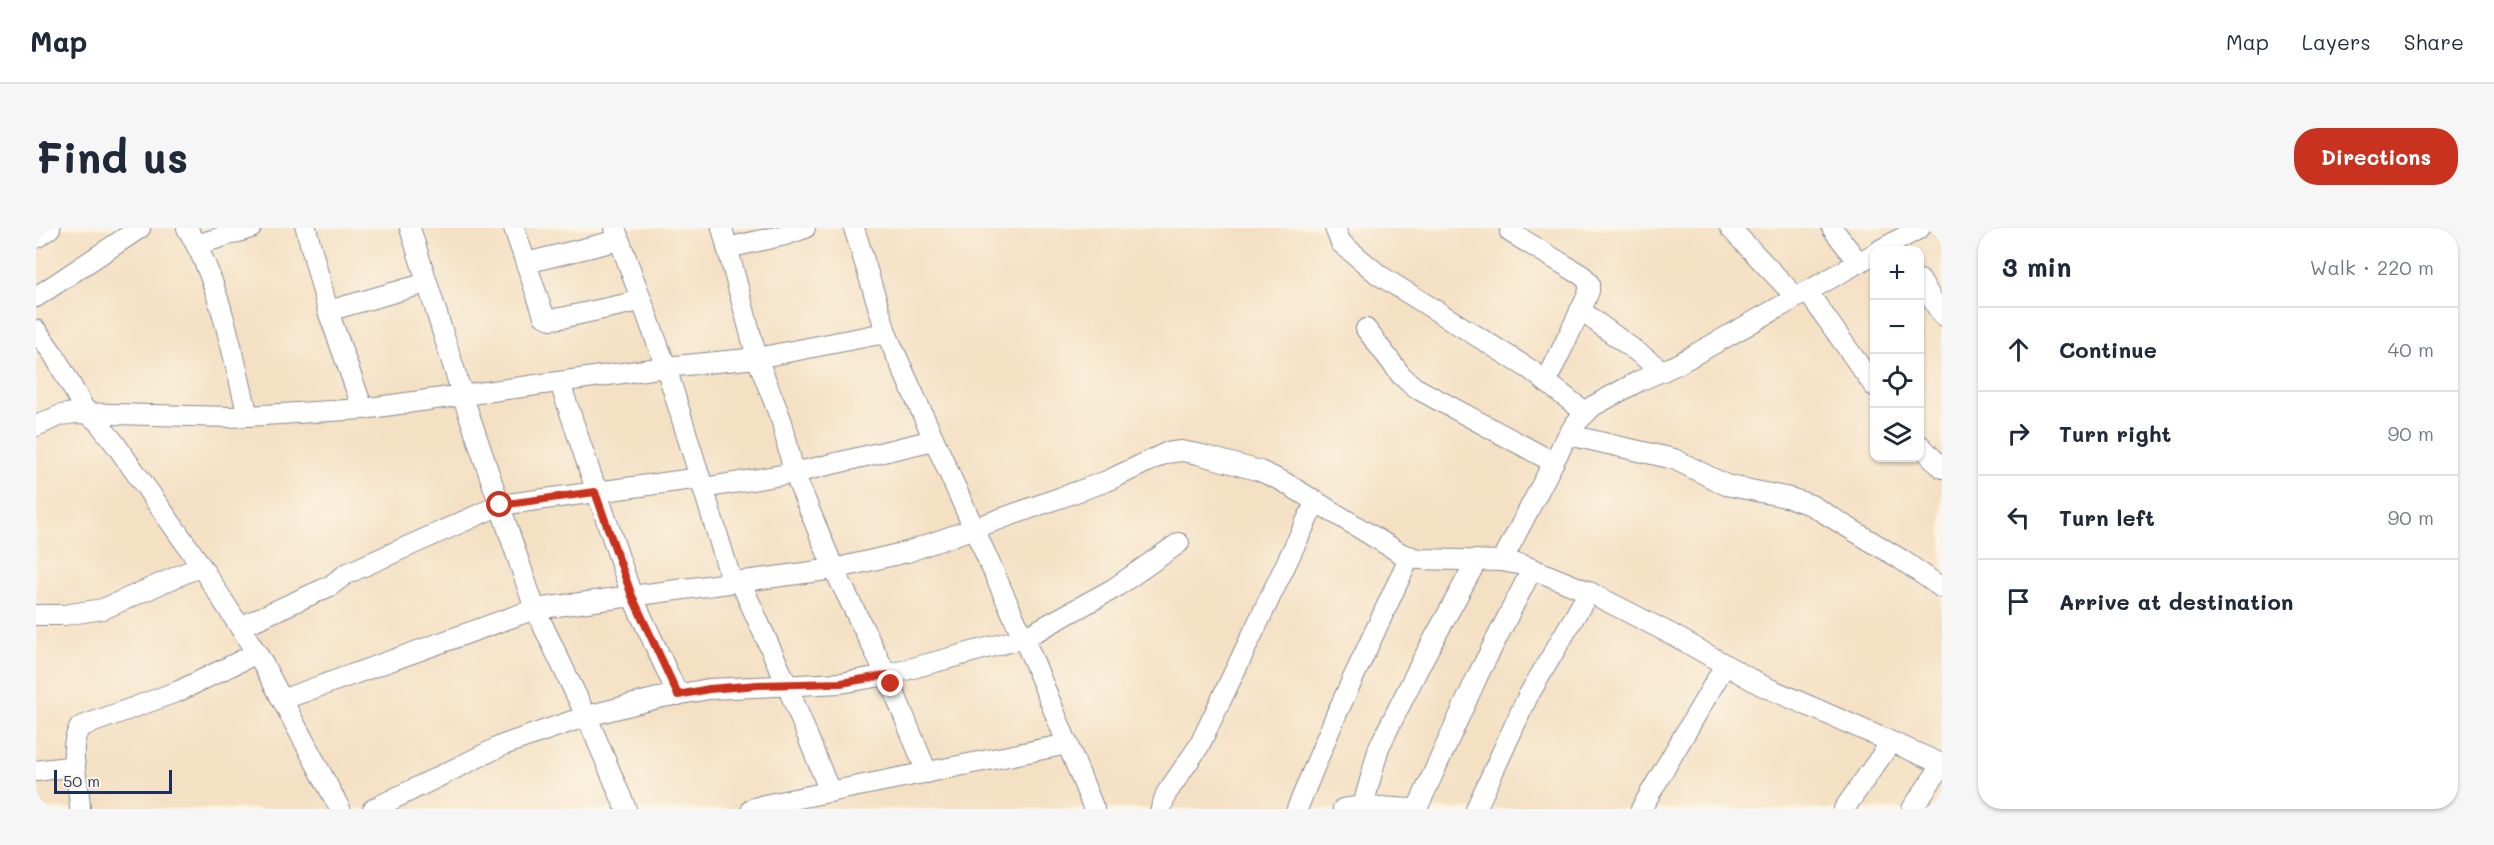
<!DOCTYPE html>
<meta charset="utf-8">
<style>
body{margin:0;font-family:Mali,sans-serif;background:#f6f6f7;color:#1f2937}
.controls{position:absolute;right:18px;top:18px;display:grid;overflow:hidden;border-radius:12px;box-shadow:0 2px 4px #0004}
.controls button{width:54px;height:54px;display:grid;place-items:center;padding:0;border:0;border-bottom:2px solid #e0e1e3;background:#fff;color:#1f2937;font:30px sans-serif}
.scale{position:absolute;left:18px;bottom:15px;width:118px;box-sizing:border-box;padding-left:6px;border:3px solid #1b2f5e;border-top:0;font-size:16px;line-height:21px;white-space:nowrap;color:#1b2f5e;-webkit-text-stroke:4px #fcf5e5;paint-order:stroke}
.stop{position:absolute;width:18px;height:18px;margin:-14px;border:4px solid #c8321e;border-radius:50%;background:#fff}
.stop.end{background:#c8321e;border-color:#fff;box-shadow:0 2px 6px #0008}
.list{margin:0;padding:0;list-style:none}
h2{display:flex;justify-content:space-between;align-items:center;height:78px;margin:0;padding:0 24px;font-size:26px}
h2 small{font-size:20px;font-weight:400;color:#747a83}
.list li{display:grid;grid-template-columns:39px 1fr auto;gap:18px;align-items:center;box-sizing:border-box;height:84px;padding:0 24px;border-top:2px solid #e0e1e3}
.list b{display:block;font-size:22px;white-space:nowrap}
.list em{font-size:20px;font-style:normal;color:#747a83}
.icon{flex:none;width:33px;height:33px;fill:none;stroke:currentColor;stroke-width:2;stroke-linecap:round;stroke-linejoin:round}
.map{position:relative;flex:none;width:1906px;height:581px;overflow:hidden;border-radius:24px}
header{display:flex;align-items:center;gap:36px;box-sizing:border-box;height:84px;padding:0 30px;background:#fff;border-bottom:2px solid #e0e1e3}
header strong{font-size:28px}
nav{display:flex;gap:33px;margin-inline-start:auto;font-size:21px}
.intro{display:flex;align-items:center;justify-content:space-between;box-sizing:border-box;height:144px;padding:0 36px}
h1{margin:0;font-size:42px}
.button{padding:15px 27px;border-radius:24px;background:#c8321e;color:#fff;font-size:21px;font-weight:700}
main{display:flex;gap:36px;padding:0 36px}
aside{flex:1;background:#fff;border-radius:24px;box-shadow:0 2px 4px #0004}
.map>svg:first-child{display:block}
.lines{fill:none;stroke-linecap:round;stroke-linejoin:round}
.street-casing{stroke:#888890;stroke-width:22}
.street{stroke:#fff;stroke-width:20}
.route{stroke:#c8321e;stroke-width:8}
</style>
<header>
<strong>Map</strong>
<nav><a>Map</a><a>Layers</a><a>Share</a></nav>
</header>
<div class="intro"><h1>Find us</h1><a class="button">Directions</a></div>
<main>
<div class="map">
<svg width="1906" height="581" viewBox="0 0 1906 581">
<rect width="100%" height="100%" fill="#fcf5e5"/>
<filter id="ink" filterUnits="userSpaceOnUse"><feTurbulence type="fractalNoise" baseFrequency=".0167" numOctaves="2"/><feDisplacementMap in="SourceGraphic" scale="12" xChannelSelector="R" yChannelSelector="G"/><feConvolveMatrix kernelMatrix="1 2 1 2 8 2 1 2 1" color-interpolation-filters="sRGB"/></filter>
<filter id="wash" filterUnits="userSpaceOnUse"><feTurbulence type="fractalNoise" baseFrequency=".008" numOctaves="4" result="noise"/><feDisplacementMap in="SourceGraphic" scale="24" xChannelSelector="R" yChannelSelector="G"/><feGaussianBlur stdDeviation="1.35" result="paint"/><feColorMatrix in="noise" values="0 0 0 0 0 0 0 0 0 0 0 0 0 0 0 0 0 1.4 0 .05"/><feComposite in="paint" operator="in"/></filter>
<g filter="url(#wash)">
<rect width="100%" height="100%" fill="#f4e0c3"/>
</g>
<g filter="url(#ink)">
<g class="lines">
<defs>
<g id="street">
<path d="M151,0C184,54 197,128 212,188"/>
<polyline points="270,0 292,83 327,181"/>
<polyline points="374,0 427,169 499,381 554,496 590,581"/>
<polyline points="478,0 508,88 515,91 525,90 604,73"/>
<polyline points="579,0 630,139 696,354"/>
<polyline points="686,0 721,130 746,194 758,245 798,341 855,456 891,545"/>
<polyline points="818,0 851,107"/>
<polyline points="1299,0 1305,15 1343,47 1495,142 1550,185"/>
<polyline points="1694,0 1760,69"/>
<polyline points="1796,0 1823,35"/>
<polyline points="1474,4 1547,48 1553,55 1553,63 1549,73 1510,154"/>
<polyline points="0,10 14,0"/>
<polyline points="160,17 215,0"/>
<polyline points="691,20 749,7 769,0"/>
<polyline points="1844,22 1884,0"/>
<polyline points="490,35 583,12"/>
<polyline points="1884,52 1906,87"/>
<polyline points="1771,63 1838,158"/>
<polyline points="0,69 104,0"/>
<polyline points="1544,82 1627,143"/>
<polyline points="292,83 391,55"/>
<polyline points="1330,101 1365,147 1378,159 1517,234"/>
<polyline points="0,102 18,127 50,184 62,194 80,217 159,329 225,432 304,581"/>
<polyline points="524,155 596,368 642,467"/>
<polyline points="0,198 25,187 38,185 194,189 327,181 630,139 721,130 844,106 851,107 998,434 1058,581"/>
<polyline points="1533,207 1638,231 1690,257 1754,270 1775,277 1866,332 1906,360"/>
<polyline points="1884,217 1906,240"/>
<polyline points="667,260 758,245 898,212"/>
<polyline points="1466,333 1527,216 1539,196 1557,178 1603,153 1640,137 1838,26"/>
<polyline points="704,353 751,457 794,564"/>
<polyline points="0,387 28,387 67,381 165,338"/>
<polyline points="204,399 294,358 310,346 464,277 664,250"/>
<polyline points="248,471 499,381 798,341 871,324 1071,253 1130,225 1145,223 1162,226 1224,243 1246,253 1366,326 1382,331 1466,333 1487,337 1553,364 1637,407 1725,457 1906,536"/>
<polyline points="0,543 39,538"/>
<polyline points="1327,578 1343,519 1387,431 1441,332"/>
<path d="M44,581C44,556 30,522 44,499L143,463L221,425"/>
<polyline points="337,581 467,517 551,488 622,470 673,461 805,455 851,447 988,410 1077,361 1143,315"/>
<polyline points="716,581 728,577 1032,516"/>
<polyline points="1125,581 1130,566 1163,518 1280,273"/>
<polyline points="1261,581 1300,487 1374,328"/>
<polyline points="1307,581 1327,578 1375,581"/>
<polyline points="1381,581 1442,447 1496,341"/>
<polyline points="1440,581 1492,468 1553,364"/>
<polyline points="1605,581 1689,437"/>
<polyline points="1808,581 1855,514"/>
<polyline points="1876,581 1906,537"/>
</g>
</defs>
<!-- street casing -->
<use href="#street" class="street-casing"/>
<!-- street -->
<use href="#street" class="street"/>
</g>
</g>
<g class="lines" filter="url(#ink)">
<!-- route -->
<polyline class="route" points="464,277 559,264 596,368 642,467 673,461 722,457 805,455 851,447 855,456"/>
</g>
</svg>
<div class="controls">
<button>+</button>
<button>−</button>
<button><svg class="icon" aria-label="locate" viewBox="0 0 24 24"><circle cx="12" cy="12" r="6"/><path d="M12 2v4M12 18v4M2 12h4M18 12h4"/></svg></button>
<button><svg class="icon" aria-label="layers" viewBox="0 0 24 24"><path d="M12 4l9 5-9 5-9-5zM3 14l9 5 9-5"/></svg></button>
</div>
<div class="scale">50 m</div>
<div class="stop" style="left:464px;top:277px"></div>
<div class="stop end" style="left:855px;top:456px"></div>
</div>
<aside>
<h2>3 min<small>Walk · 220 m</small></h2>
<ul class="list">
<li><svg class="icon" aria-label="ahead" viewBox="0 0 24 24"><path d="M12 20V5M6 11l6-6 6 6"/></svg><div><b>Continue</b></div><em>40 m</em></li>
<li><svg class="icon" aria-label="right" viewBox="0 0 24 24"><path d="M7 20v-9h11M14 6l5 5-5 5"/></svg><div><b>Turn right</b></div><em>90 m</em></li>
<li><svg class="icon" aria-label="left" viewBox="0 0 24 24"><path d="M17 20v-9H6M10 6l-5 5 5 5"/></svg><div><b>Turn left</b></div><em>90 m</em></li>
<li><svg class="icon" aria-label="arrive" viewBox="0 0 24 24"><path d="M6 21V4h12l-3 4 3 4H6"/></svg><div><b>Arrive at destination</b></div></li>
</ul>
</aside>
</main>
